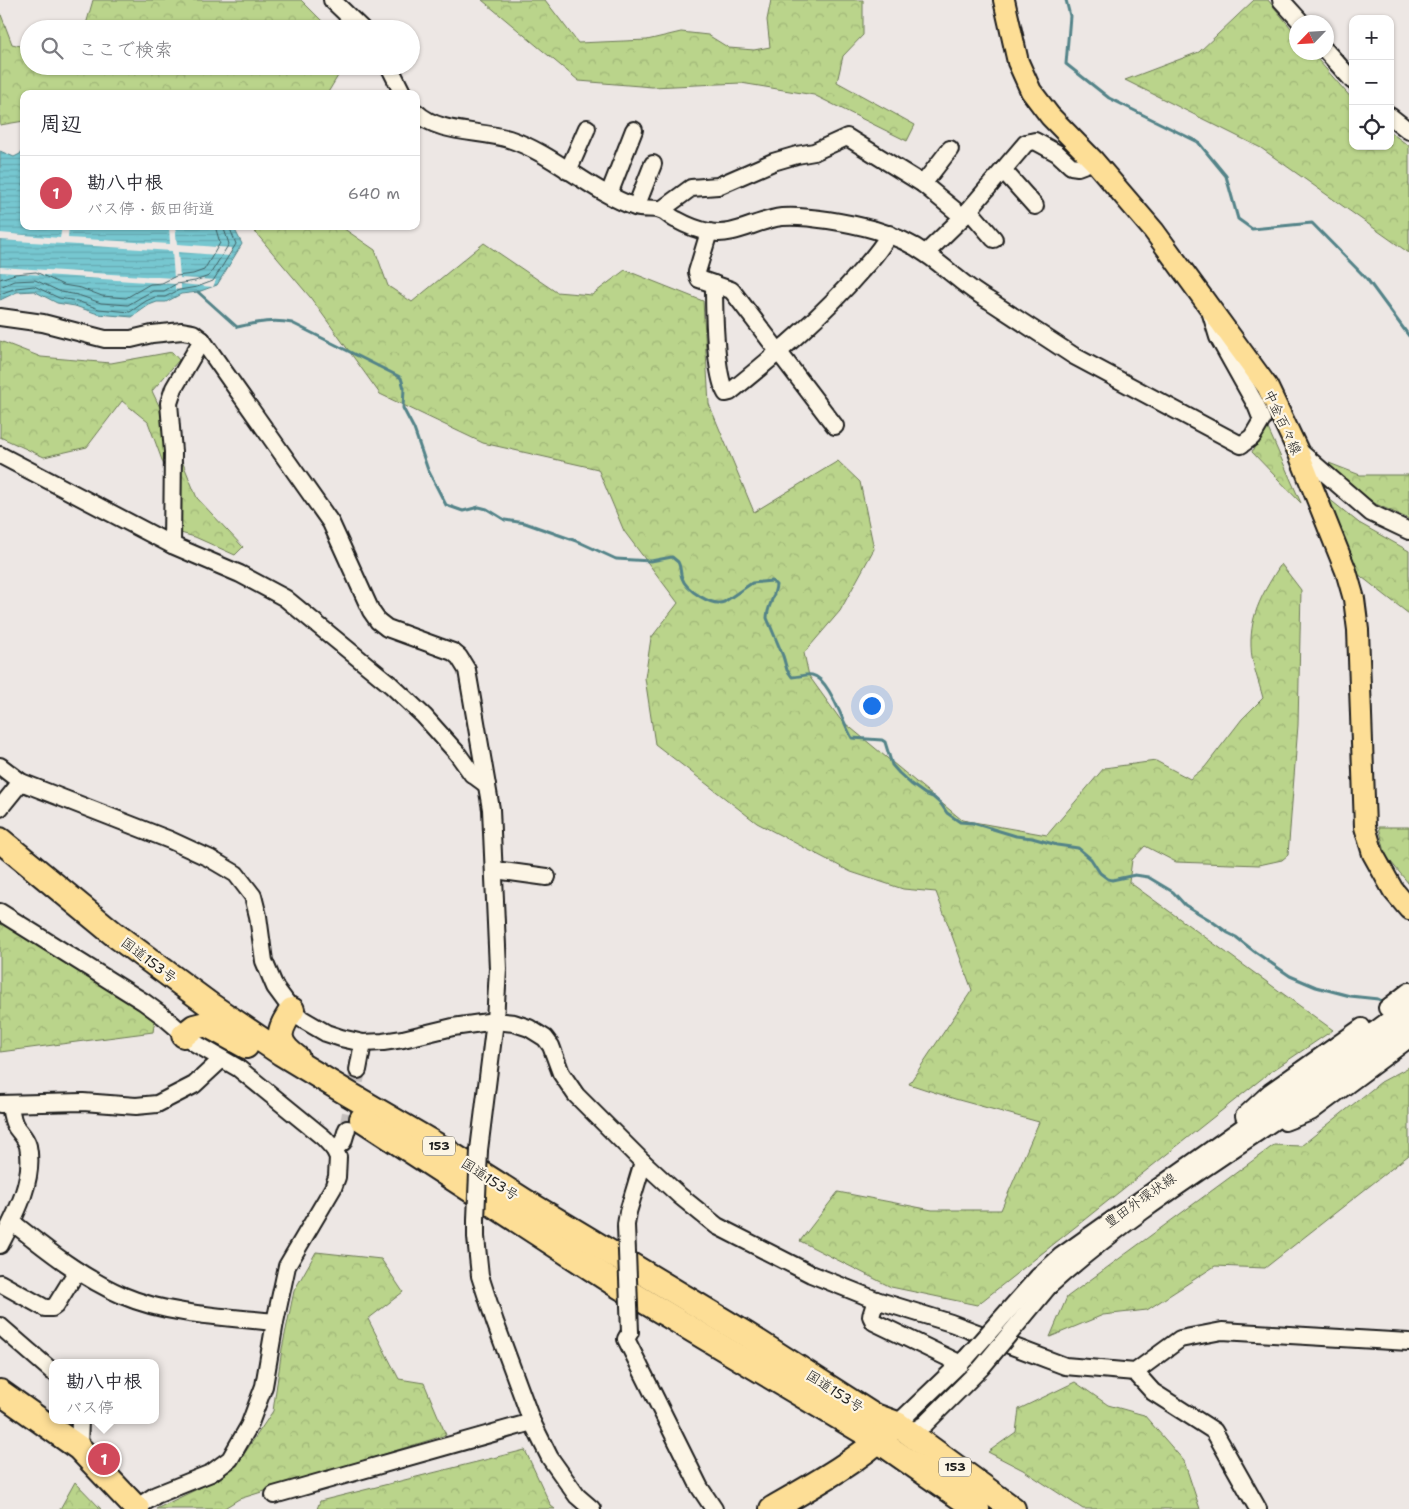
<!DOCTYPE html>
<html lang="ja">
<meta charset="utf-8">
<style>
body{margin:0;font-family:"Shantell Sans","Klee One",sans-serif;background:#f2f2f3;color:#2b2b33}
.controls{position:absolute;right:15px;top:15px;display:grid;overflow:hidden;border-radius:10px;box-shadow:0 1px 4px #0004}
.controls button{width:45px;height:45px;display:grid;place-items:center;padding:0;border:0;border-bottom:1px solid #e1e1e2;background:#fff;color:#2b2b33;font:25px sans-serif}
.compass{position:absolute;left:1289px;top:15px;width:45px;height:45px;border-radius:50%;background:#fff;box-shadow:0 1px 4px #0004;rotate:245deg}
.you{position:absolute;left:871px;top:705px;width:18px;height:18px;margin:-12px;border:4px solid #fff;border-radius:50%;background:#1a73e8;box-shadow:0 0 0 8px #1a73e833}
.badge{display:grid;place-items:center;width:32px;height:32px;border-radius:50%;background:#d1495b;color:#fff;font-size:16px;font-weight:700}
.pin{position:absolute;translate:-50% -50%;border:2px solid #fff;box-shadow:0 1px 5px #0006}
.popup{position:absolute;left:49px;top:1359px;width:110px;height:65px;box-sizing:border-box;display:grid;place-content:center;border-radius:10px;background:#fff;filter:drop-shadow(0 1px 4px #0005);font-size:16px;white-space:nowrap;color:#7c7c81}
.popup b{font-size:19px;color:#2b2b33}
.popup::after{content:'';position:absolute;left:50%;top:100%;margin-left:-10px;border:10px solid transparent;border-top-color:#fff}
.list{margin:0;padding:0;list-style:none}
h2{display:flex;justify-content:space-between;align-items:center;height:65px;margin:0;padding:0 20px;font-size:21px}
h2 small{font-size:16px;font-weight:400;color:#7c7c81}
.list li{display:grid;grid-template-columns:32px 1fr auto;gap:15px;align-items:center;box-sizing:border-box;height:75px;padding:0 20px;border-top:1px solid #e1e1e2}
.list b{display:block;font-size:19px;white-space:nowrap}
.list p{margin:0;font-size:16px;white-space:nowrap;color:#7c7c81}
.list em{font-size:16px;font-style:normal;color:#7c7c81}
.icon{flex:none;width:28px;height:28px;fill:none;stroke:currentColor;stroke-width:2;stroke-linecap:round;stroke-linejoin:round}
.map{position:relative;flex:none;width:1409px;height:1509px;overflow:hidden}
.search{position:absolute;background:#fff;box-shadow:0 1px 4px #0004;left:20px;top:20px;width:400px;height:55px;display:flex;align-items:center;gap:12px;box-sizing:border-box;padding:0 18px;border-radius:28px;color:#7c7c81;font-size:19px}
.panel{position:absolute;background:#fff;box-shadow:0 1px 4px #0004;left:20px;top:90px;width:400px;height:140px;border-radius:10px}
.map>svg:first-child{display:block}
.forest{fill:url(#forest-crowns);stroke:#6b7854}
.water{fill:url(#water-rules);stroke:#528388}
.pier{fill:#ede7e4}
.lines{fill:none;stroke-linecap:round;stroke-linejoin:round}
.shore{stroke:#406064;stroke-width:1}
.stream{stroke:#528388;stroke-width:3}
.minor-tunnel{stroke:#c3bebc;stroke-width:16;stroke-dasharray:16 8;stroke-linecap:butt}
.minor-casing{stroke:#1c1c1c;stroke-width:20}
.major-casing{stroke:#1c1c1c;stroke-width:24}
.highway-casing{stroke:#1c1c1c;stroke-width:28}
.minor{stroke:#fcf5e5;stroke-width:16}
.major{stroke:#fdde96;stroke-width:20}
.highway{stroke:#fdde96;stroke-width:24}
.minor-bridge-casing{stroke:#1c1c1c;stroke-width:20;stroke-linecap:butt}
.minor-bridge{stroke:#fcf5e5;stroke-width:16}
.labels{text-anchor:middle;stroke-width:4.5;stroke-linejoin:round;paint-order:stroke}
.shield{fill:#fcf5e5;stroke:#5f5d58;stroke-width:1}
.shield-label{font-size:12px;font-weight:bold;fill:#1c1c1c}
.street-label{font-size:14px;fill:#1c1c1c;stroke:#fcf5e5}
</style>
<div class="map">
<svg width="1409" height="1509" viewBox="0 0 1409 1509">
<defs>
<pattern id="forest-crowns" width="20" height="18" patternUnits="userSpaceOnUse" patternTransform="scale(1.25)"><rect width="20" height="18" fill="#bad48b"/><path d="M2 6a3 3 0 1 1 6 0M12 15a3 3 0 1 1 6 0" fill="none" stroke="#9fb577"/></pattern>
<pattern id="water-rules" width="6" height="5" patternUnits="userSpaceOnUse" patternTransform="scale(1.25)"><rect width="6" height="5" fill="#76c7d0"/><path d="M0 2.5h6" fill="none" stroke="#66aab2"/></pattern>
</defs>
<rect width="100%" height="100%" fill="#ede7e4"/>
<filter id="ink" filterUnits="userSpaceOnUse"><feTurbulence type="fractalNoise" baseFrequency=".02" numOctaves="2"/><feDisplacementMap in="SourceGraphic" scale="10" xChannelSelector="R" yChannelSelector="G"/><feConvolveMatrix kernelMatrix="1 2 1 2 8 2 1 2 1" color-interpolation-filters="sRGB"/></filter>
<g filter="url(#ink)">
<!-- forest -->
<g class="forest">
<polygon points="93,0 301,0 330,29 83,29 87,21"/>
<polygon points="482,0 545,0 578,43 647,40 681,32 708,35 729,48 754,50 770,47 767,20 771,0 863,0 863,35 843,56 837,82 915,125 907,141 814,95 741,83 652,87 579,81"/>
<polygon points="1254,0 1268,0 1296,34 1296,52 1312,53 1353,100 1353,146 1390,146 1390,132 1409,146 1409,253 1261,148 1125,80 1199,52"/>
<polygon points="0,12 12,44 29,48 29,66 344,66 327,94 24,94 24,121 0,125"/>
<path d="M250,226H340L375,250L388,286L412,302L484,243L556,292L592,295L625,270L703,301L709,404L754,512L838,461L860,482L874,549L840,611L804,653L809,676L840,719L962,820L1047,835L1104,768L1156,761L1190,779L1205,767L1242,719L1263,698C1259,682 1251,662 1251,646C1250,613 1264,591 1281,564L1301,590L1298,725L1288,855L1282,860L1259,865L1176,862L1145,846L1132,860L1129,882L1333,1030L1269,1073L977,1305L891,1287L800,1241L838,1192L932,1210H1001L1039,1122L955,1099L909,1084L972,990L936,892L903,889L851,872L757,823L655,744L645,678L651,638L678,603L624,531L598,469L483,443L380,394L310,297Z"/>
<polygon points="0,341 41,357 111,363 172,352 179,360 152,391 163,414 197,498 243,547 235,555 195,537 166,529 170,482 148,422 122,401 87,447 44,457 0,437"/>
<polygon points="1266,424 1301,503 1252,452"/>
<polygon points="1329,463 1360,475 1409,475 1409,519 1376,504 1334,474"/>
<polygon points="1318,490 1359,523 1409,551 1409,614 1358,574"/>
<polygon points="1379,827 1409,827 1409,884 1386,856"/>
<polygon points="0,921 155,1019 153,1032 0,1052"/>
<polygon points="1409,1067 1409,1155 1265,1268 1215,1266 1147,1310 1103,1315 1050,1337 1067,1297 1274,1145 1301,1146 1381,1082"/>
<polygon points="316,1252 381,1259 403,1292 368,1319 399,1379 424,1383 446,1435 239,1499 223,1509 156,1509 220,1478 240,1460 273,1411 282,1349 294,1291"/>
<polygon points="1075,1382 1108,1405 1144,1415 1184,1461 1200,1509 1083,1509 1023,1470 988,1452 1016,1432 1019,1409"/>
<polygon points="525,1450 551,1506 555,1509 317,1509 320,1501"/>
<polygon points="75,1482 101,1509 60,1509"/>
</g>
<!-- water -->
<polygon class="water" points="24,148 24,226 233,226 242,244 217,285 198,292 181,294 166,302 157,302 149,305 132,317 98,314 75,306 57,303 34,291 17,292 0,300 0,151 14,157 20,154"/>
<!-- pier -->
<polygon class="pier" points="62,226 69,226 68,238 170,244 169,226 175,226 177,244 232,248 230,256 178,252 180,278 216,280 213,287 181,284 181,290 175,289 175,284 0,272 0,267 174,278 172,251 0,240 0,233 60,238"/>
<g class="lines">
<!-- shore -->
<g class="shore">
<polyline points="0,279 15,274 36,272 63,285 81,288 102,296 126,298 150,284 162,283 176,276 193,274 204,270 220,243 215,226"/>
<polyline points="0,287 14,281 35,280 61,292 78,295 101,303 128,305 143,296 153,291 164,291 176,284 195,281 209,276 229,244 223,226"/>
<polyline points="0,294 16,288 34,286 59,298 77,301 99,309 130,312 146,301 155,297 165,297 179,290 197,287 213,281 236,244 229,226"/>
</g>
<!-- stream -->
<g class="stream">
<polyline points="1066,0 1070,16 1066,64 1109,98 1198,142 1226,176 1238,219 1252,229 1312,223 1367,279 1409,336"/>
<path d="M198,292L237,327C256,323 272,319 292,323L398,376L401,378L404,388L403,408L414,429L428,470L446,505L463,511L479,507L487,509L505,520L525,523L579,542L616,559L651,561L672,557L678,562C681,567 680,573 682,578C686,590 712,607 724,602L752,583L772,581L776,585C775,597 767,607 767,618L783,656L787,670L792,677C799,677 805,674 812,675C829,678 843,723 852,738L882,740L885,742L892,765L899,773L911,784L925,794L933,797L941,804L947,813L960,822L973,823L1016,836L1032,838L1057,845L1078,848L1091,859L1100,873L1108,879L1112,880L1135,875L1148,877L1173,892L1185,905L1210,920L1228,933L1236,937L1255,952L1290,976L1316,987L1350,996L1378,999L1384,1002"/>
</g>
<!-- minor-tunnel -->
<polyline class="minor-tunnel" points="347,1129 358,1070"/>
<defs>
<g id="minor">
<polyline points="332,0 362,29"/>
<polyline points="1281,0 1301,22"/>
<polyline points="1326,51 1353,81"/>
<polyline points="389,66 403,94"/>
<path d="M416,112C438,134 480,130 509,139C554,154 590,191 635,207C643,210 653,207 661,210C667,212 671,218 677,220C686,225 698,230 709,232C735,237 756,220 782,217C807,215 850,223 875,230C892,235 912,244 926,254C949,269 964,287 990,301L1074,356L1241,445L1252,437L1262,420L1256,405L1218,337L1211,314"/>
<polyline points="1390,116 1409,131"/>
<polyline points="1003,170 1035,206"/>
<polyline points="568,171 587,128"/>
<polyline points="923,184 950,149"/>
<polyline points="609,194 634,130"/>
<polyline points="636,207 653,164"/>
<polyline points="661,210 691,188 718,186 773,162 797,155 814,152 847,137 923,184 963,217"/>
<polyline points="969,210 994,239"/>
<polyline points="709,232 697,272 699,279 731,290 733,292 835,426"/>
<polyline points="926,253 963,217 1026,143 1035,141 1057,153 1071,166 1078,167 1094,161"/>
<path d="M714,284C714,308 715,375 726,393L730,392C776,355 822,316 861,271C871,260 882,248 889,234"/>
<polyline points="0,317 43,323 105,339 131,339 152,334 182,331 193,333 202,340 331,523 371,611 378,621 387,628 453,652 459,657 467,670 491,809 498,969 495,1021 479,1150"/>
<polyline points="1297,449 1371,513 1409,531"/>
<polyline points="0,455 172,545 240,574 285,598 391,685 424,716 457,753 472,774 487,785"/>
<polyline points="172,545 173,452 169,403 174,388 202,340"/>
<polyline points="0,766 21,782 170,840 209,858 236,874 253,896 258,916 264,961 275,987 292,1010 302,1019 326,1033 341,1038 363,1043 383,1042 403,1039 453,1027 495,1021 514,1023 529,1028 545,1038 551,1046 561,1073 576,1095 643,1162 680,1196 717,1226 811,1274 876,1300 951,1323 1065,1366 1135,1372 1180,1339 1222,1331 1409,1342"/>
<polyline points="0,808 21,782"/>
<polyline points="495,870 547,877"/>
<polyline points="0,912 144,1002 163,1016 193,1042 238,1068 324,1138 334,1149 338,1157 337,1177 333,1188 287,1266 275,1322 264,1386 249,1426 230,1459 211,1473 156,1495 136,1508"/>
<polyline points="1387,1008 1409,991"/>
<polyline points="358,1070 363,1043"/>
<polyline points="0,1104 83,1102 136,1106 157,1104 194,1085 222,1059"/>
<polyline points="1244,1116 1270,1092 1362,1027"/>
<polyline points="1285,1122 1311,1112 1409,1039"/>
<polyline points="334,1149 343,1142 347,1129"/>
<polyline points="476,1219 476,1237 480,1276 495,1322 532,1422 550,1458 577,1496 592,1509"/>
<path d="M12,1222C47,1250 82,1278 124,1296C168,1315 227,1317 275,1322"/>
<polyline points="626,1225 628,1212 643,1162"/>
<path d="M0,1245C15,1216 35,1180 28,1146C26,1138 21,1134 16,1127C12,1121 11,1112 10,1105"/>
<polyline points="1038,1277 1061,1256 1250,1122 1409,1005"/>
<polyline points="0,1283 45,1308 52,1308 56,1305 77,1271"/>
<path d="M1049,1286C1123,1219 1212,1164 1294,1108C1333,1081 1371,1051 1409,1022"/>
<polyline points="876,1300 871,1316 874,1322 961,1364"/>
<polyline points="0,1326 53,1372"/>
<polyline points="630,1332 626,1339 700,1488 714,1509"/>
<polyline points="1135,1372 1153,1392 1214,1431 1258,1509"/>
<polyline points="897,1424 967,1357"/>
<polyline points="910,1433 925,1424 982,1367"/>
<polyline points="79,1448 80,1420"/>
<polyline points="274,1495 532,1422"/>
</g>
<polyline id="major" points="1004,0 1018,62 1031,91 1050,116 1094,161 1154,231 1267,386 1297,449 1346,571 1354,599 1358,630 1365,827 1373,854 1393,890 1409,909"/>
<g id="highway">
<polyline points="0,840 114,934 210,1005 281,1053 347,1093 438,1146 526,1202 747,1335 872,1415 897,1424 1013,1509"/>
<path d="M292,1010C278,1031 274,1041 297,1058"/>
<polyline points="184,1035 194,1027 206,1024 246,1046"/>
<polyline points="362,1119 614,1283 879,1441 977,1509"/>
<polyline points="0,1392 79,1448 137,1509"/>
<path d="M772,1509C810,1487 856,1462 888,1432"/>
</g>
</defs>
<!-- minor casing -->
<use href="#minor" class="minor-casing"/>
<!-- major casing -->
<use href="#major" class="major-casing"/>
<!-- highway casing -->
<use href="#highway" class="highway-casing"/>
<!-- minor -->
<use href="#minor" class="minor"/>
<!-- major -->
<use href="#major" class="major"/>
<!-- highway -->
<use href="#highway" class="highway"/>
<defs>
<g id="minor-bridge">
<polyline points="476,1219 479,1150"/>
<polyline points="626,1225 630,1332"/>
<polyline points="967,1357 1038,1277"/>
<polyline points="982,1367 1049,1286"/>
</g>
</defs>
<!-- minor-bridge casing -->
<use href="#minor-bridge" class="minor-bridge-casing"/>
<!-- minor-bridge -->
<use href="#minor-bridge" class="minor-bridge"/>
</g>
</g>
<g class="labels">
<!-- shield labels -->
<g class="shield">
<rect x="423" y="1136.5" width="32" height="19" rx="4"/>
<rect x="939" y="1457.5" width="32" height="19" rx="4"/>
</g>
<g class="shield-label">
<text x="439" y="1150">153</text>
<text x="955" y="1471">153</text>
</g>
<!-- street labels -->
<g class="street-label">
<text transform="translate(1283 422) rotate(65)" y="5">中金百々線</text>
<text transform="translate(149 960) rotate(37)" y="5">国道153号</text>
<text transform="translate(490 1179) rotate(33)" y="5">国道153号</text>
<text transform="translate(1140 1200) rotate(-35)" y="5">豊田外環状線</text>
<text transform="translate(835 1391) rotate(33)" y="5">国道153号</text>
</g>
</g>
</svg>
<div class="controls">
<button>+</button>
<button>−</button>
<button><svg class="icon" aria-label="locate" viewBox="0 0 24 24"><circle cx="12" cy="12" r="6"/><path d="M12 2v4M12 18v4M2 12h4M18 12h4"/></svg></button>
</div>
<svg class="compass" viewBox="-18 -18 36 36"><path d="M0-13l5 13h-10z" fill="#e53935"/><path d="M0 13l5-13h-10z" fill="#7c7c81"/></svg>
<div class="you"></div>
<div class="pin badge" style="left:104px;top:1459px">1</div>
<div class="popup"><b>勘八中根</b>バス停</div>
<div class="search"><svg class="icon" aria-label="search" viewBox="0 0 24 24"><circle cx="10" cy="10" r="6"/><path d="M15 15l6 6"/></svg>ここで検索</div>
<section class="panel">
<h2>周辺<small></small></h2>
<ul class="list">
<li><span class="badge">1</span><div><b>勘八中根</b><p>バス停 · 飯田街道</p></div><em>640 m</em></li>
</ul>
</section>
</div>
